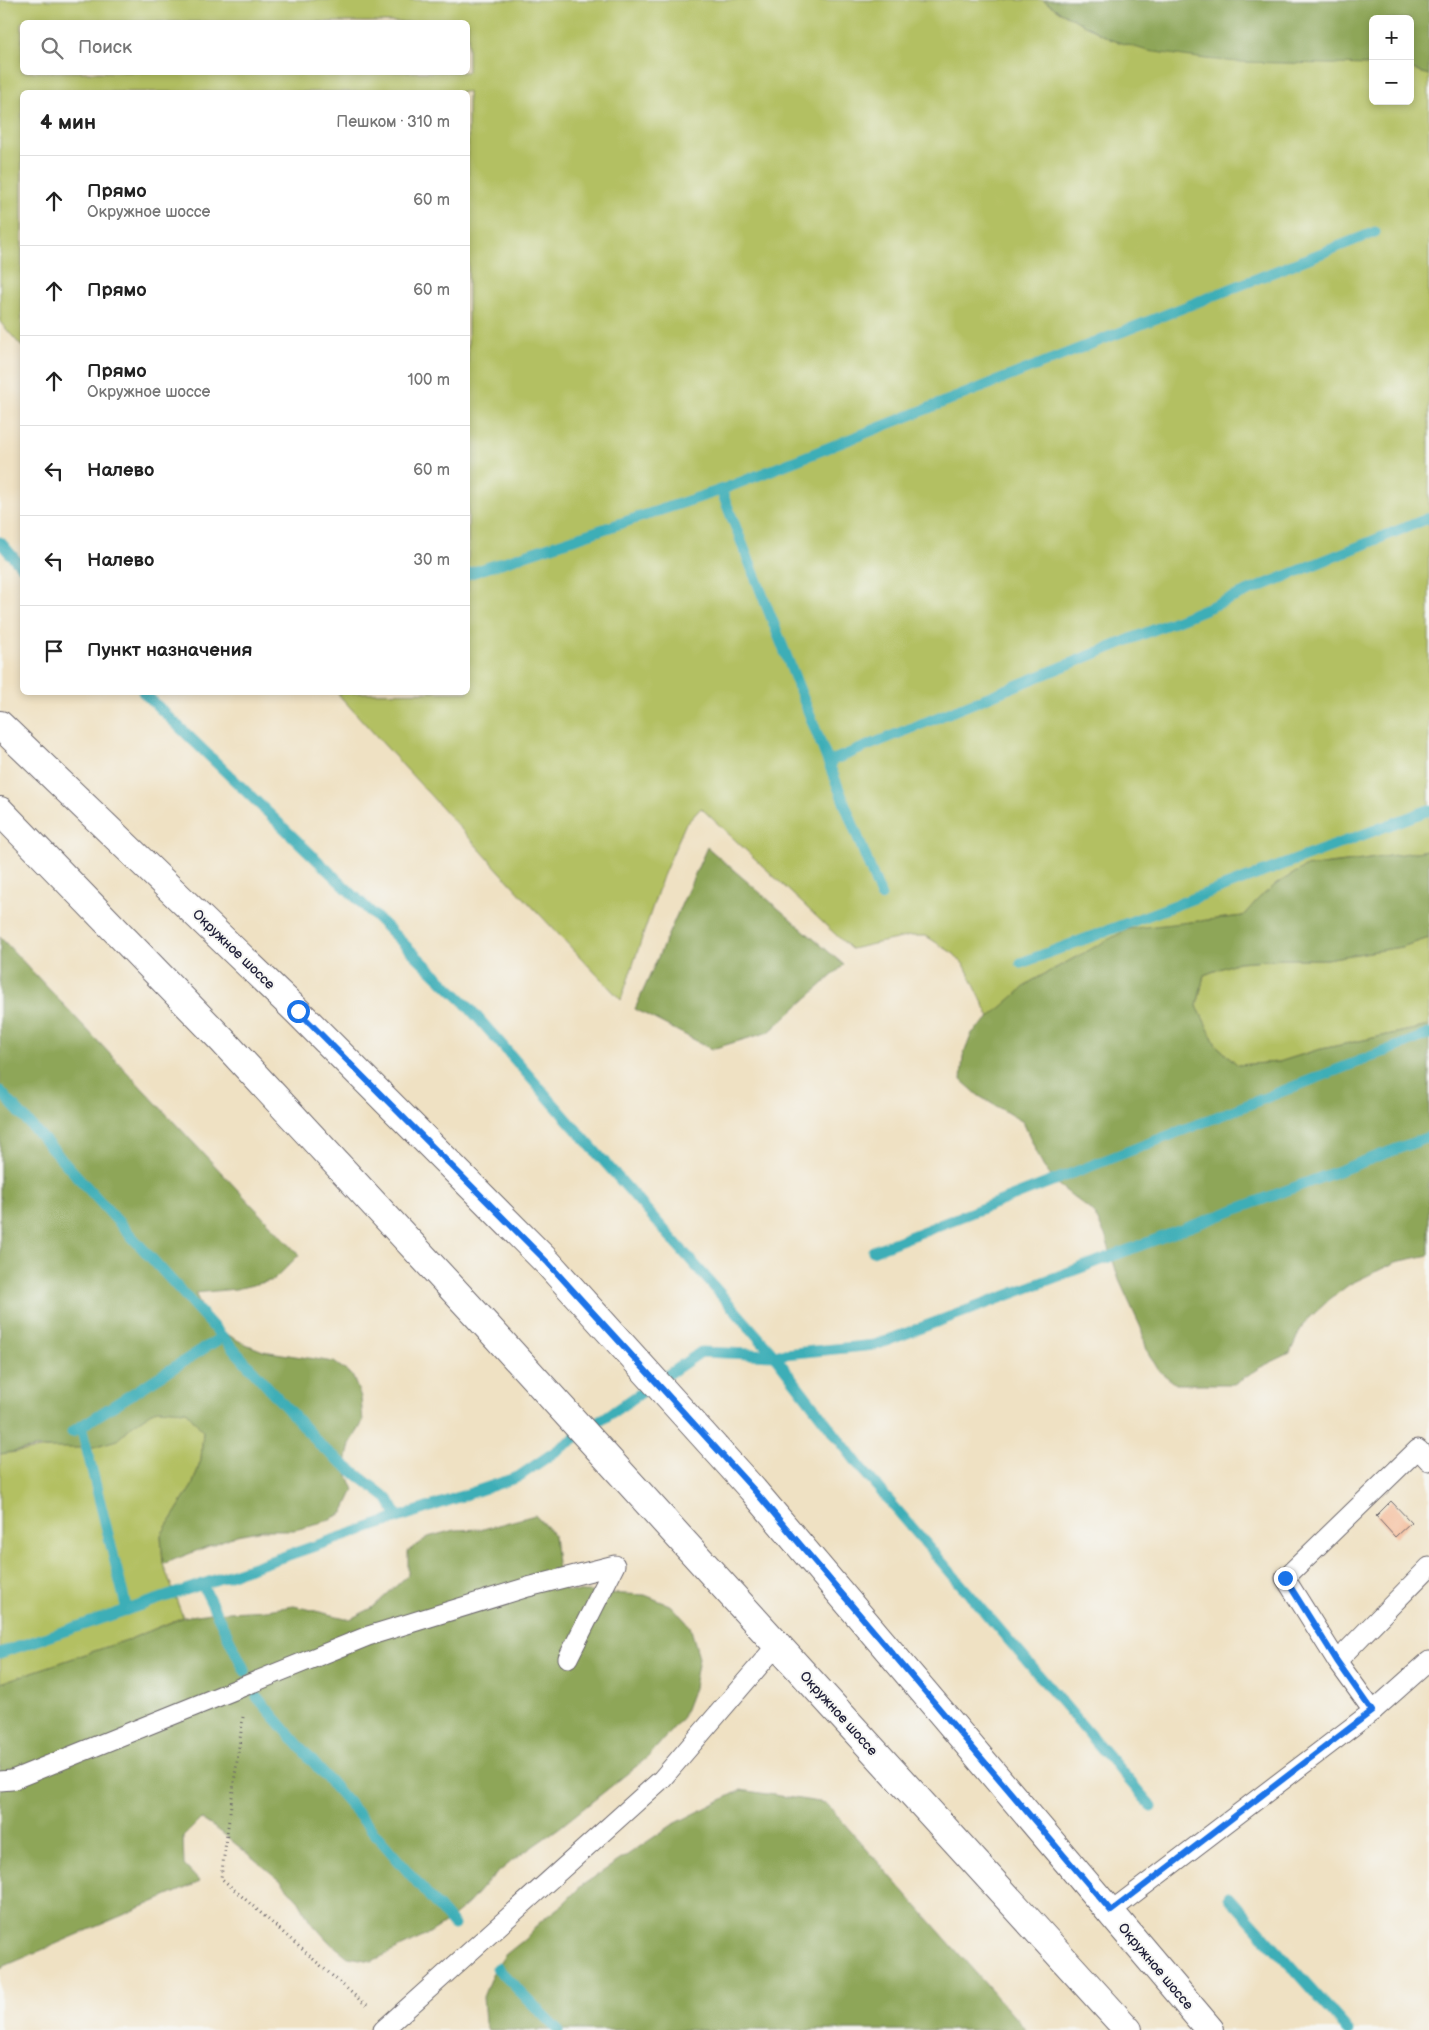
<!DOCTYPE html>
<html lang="ru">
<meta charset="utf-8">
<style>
body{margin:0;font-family:"Balsamiq Sans",sans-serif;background:#f2f2f2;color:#222}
.controls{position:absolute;right:15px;top:15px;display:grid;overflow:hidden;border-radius:8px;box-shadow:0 2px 8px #0003}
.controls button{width:45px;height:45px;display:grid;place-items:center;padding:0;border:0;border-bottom:1px solid #e0e0e0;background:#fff;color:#222;font:25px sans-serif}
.stop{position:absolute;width:15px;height:15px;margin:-11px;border:4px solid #1a73e8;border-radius:50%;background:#fff}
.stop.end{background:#1a73e8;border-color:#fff;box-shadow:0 1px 5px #0008}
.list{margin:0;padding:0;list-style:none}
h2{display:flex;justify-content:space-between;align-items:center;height:65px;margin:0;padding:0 20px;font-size:21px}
h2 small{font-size:16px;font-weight:400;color:#767676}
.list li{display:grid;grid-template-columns:32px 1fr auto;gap:15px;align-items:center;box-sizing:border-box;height:90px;padding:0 20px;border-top:1px solid #e0e0e0}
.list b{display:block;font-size:19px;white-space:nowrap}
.list p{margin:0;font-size:16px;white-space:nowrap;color:#767676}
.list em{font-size:16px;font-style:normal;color:#767676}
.icon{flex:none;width:28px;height:28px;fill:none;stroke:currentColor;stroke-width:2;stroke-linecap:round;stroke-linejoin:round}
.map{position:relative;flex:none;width:1429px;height:2030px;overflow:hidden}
.search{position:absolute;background:#fff;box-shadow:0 2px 8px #0003;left:20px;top:20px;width:450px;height:55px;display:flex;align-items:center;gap:12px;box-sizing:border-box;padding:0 18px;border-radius:8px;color:#767676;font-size:19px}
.panel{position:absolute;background:#fff;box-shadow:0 2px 8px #0003;left:20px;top:90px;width:450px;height:605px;border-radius:8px}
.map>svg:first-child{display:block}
.green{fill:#b3c062;stroke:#6a714e;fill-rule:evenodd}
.forest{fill:#8ea658;stroke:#58644a}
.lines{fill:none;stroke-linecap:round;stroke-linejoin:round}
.stream{stroke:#3daeb7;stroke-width:11}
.building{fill:#f4b088}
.service-casing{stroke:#6a656b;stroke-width:21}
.primary-casing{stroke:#6a656b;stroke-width:30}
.path{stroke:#6a656b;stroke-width:3;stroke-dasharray:1 4;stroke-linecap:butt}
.service{stroke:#fff;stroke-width:19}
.primary{stroke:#fff;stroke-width:28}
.route{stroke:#1a73e8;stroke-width:6}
.labels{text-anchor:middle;stroke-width:4;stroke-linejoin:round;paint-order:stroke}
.street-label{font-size:14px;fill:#22223b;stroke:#f6f6f2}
</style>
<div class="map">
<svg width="1429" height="2030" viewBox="0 0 1429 2030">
<rect width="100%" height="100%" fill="#f6f6f2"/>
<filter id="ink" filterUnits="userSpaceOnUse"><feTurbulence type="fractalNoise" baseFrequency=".02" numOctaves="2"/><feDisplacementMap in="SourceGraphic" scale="10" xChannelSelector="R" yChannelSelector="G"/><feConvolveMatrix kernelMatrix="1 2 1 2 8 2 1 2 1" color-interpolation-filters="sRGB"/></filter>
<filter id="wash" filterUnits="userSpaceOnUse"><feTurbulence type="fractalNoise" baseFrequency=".0096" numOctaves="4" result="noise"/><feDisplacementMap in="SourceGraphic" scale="20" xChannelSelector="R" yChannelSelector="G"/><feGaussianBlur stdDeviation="1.12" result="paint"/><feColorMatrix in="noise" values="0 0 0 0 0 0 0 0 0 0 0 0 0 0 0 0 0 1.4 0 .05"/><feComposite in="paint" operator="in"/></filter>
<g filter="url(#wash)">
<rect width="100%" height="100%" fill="#efe1c3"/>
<!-- green -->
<g class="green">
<path d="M0,0H1043L1059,11L1112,40L1305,62L1373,65V101H1410V69L1429,75V850L1363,860L1305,867L1278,883L1259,898L1243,916L1183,923L1074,958L1030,982L990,1018L965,966L954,954L926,936H910L851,949L701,808L685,825L663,876L621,1000L524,898L337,693L468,692V92H22V347L0,322ZM22,22H468V72H22Z"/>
<polygon points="1429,938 1429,1026 1317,1050 1279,1062 1238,1065 1216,1045 1197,1006 1204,975 1238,962 1282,959 1326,959 1401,947"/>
<polygon points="157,1408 186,1411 203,1431 201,1460 192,1486 161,1535 163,1564 183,1617 130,1639 0,1683 0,1454 117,1440 134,1424"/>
</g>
<!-- forest -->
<g class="forest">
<polygon points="1043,0 1429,0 1429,75 1410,69 1410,19 1373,19 1373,65 1239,62 1206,59 1148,51 1112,40 1059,11"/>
<polygon points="707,847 844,965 769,1032 712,1049 635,1009"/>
<polygon points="1429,850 1429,938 1401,947 1326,959 1282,959 1238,962 1204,975 1197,1006 1216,1045 1238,1065 1279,1062 1317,1050 1429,1026 1429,1255 1396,1262 1350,1284 1330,1299 1303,1324 1290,1353 1259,1368 1234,1384 1176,1384 1159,1371 1147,1351 1141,1328 1119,1280 1105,1235 1094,1213 1057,1184 1043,1166 1023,1122 979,1096 961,1080 963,1056 972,1033 1030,982 1128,929 1243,916 1259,898 1278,883 1305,867 1363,860"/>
<polygon points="0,937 299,1255 274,1280 236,1289 195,1293 206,1316 221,1331 241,1342 263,1351 334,1362 352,1375 361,1397 363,1422 350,1444 345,1468 354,1490 343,1513 319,1524 294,1530 263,1530 237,1535 163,1564 161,1535 192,1486 201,1460 203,1431 186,1411 157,1409 134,1424 117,1440 90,1448 35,1448 0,1454"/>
<polygon points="535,1515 554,1535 557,1564 566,1591 645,1595 672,1606 690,1626 699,1657 694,1688 683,1717 648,1757 559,1828 512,1861 488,1881 468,1904 445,1923 423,1937 372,1961 348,1957 328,1941 310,1921 299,1901 281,1881 221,1832 201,1819 183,1837 184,1865 200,1882 0,1968 0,1683 130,1639 184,1617 210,1613 266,1610 294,1606 350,1619 372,1608 408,1575 408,1551 428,1537 454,1530 483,1529"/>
<polygon points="741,1790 826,1803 1026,2030 488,2030 485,2023 483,1997 492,1974 505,1955 525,1939 541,1921 563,1904 581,1886 672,1825"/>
</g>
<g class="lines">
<!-- stream -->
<g class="stream">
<polyline points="0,542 22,567"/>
<polyline points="468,574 721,490"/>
<polyline points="143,692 465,1003 774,1355 861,1468 1152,1807"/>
<polyline points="828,762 1429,518"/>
<polyline points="881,896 721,490 1375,232"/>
<polyline points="1021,963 1429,810"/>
<polyline points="0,1091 323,1448 388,1499 398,1517"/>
<polyline points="873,1251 1429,1034"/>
<polyline points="81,1426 127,1610"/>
<polyline points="72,1432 222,1337"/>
<polyline points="202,1584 245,1671"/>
<polyline points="0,1653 518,1477 701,1352 774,1355 875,1345 1429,1137"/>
<polyline points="257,1697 454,1925"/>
<polyline points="1229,1897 1348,2030"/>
<polyline points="497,1968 558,2030"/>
</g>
</g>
<g id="blocks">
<!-- building -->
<polygon class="building" points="1391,1501 1411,1522 1395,1537 1376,1516"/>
</g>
</g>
<g filter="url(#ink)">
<use href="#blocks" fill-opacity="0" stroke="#6a656b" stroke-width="1"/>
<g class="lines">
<defs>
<g id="service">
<polyline points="1337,1661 1429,1567"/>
<polyline points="1373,1711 1337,1661 1285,1578 1418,1449 1429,1461"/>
<polyline points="0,1781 12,1780 368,1636 528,1587 615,1565 568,1658"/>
<polyline points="1111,1911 1373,1711 1429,1661"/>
<polyline points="383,2030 662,1779 777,1645"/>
</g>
<g id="primary">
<polyline points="0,725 297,1011 548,1263 753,1490 1210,2030"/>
<polyline points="0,811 222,1040 476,1314 1128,2030"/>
</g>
</defs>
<!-- service casing -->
<use href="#service" class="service-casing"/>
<!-- primary casing -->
<use href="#primary" class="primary-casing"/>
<!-- path -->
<polyline class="path" points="243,1717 221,1878 361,2001 369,2006"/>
<!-- service -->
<use href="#service" class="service"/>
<!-- primary -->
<use href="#primary" class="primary"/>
</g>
</g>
<g class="lines" filter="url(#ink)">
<!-- route -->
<polyline class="route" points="298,1011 548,1263 754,1490 1111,1911 1372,1711 1337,1661 1285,1578"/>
</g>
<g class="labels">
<!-- street labels -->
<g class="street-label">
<text transform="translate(234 949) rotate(44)" y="5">Окружное шоссе</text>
<text transform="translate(839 1713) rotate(48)" y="5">Окружное шоссе</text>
<text transform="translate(1156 1966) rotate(50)" y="5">Окружное шоссе</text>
</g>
</g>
</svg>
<div class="controls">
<button>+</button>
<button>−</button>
</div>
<div class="stop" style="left:298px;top:1011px"></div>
<div class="stop end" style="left:1285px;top:1578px"></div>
<div class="search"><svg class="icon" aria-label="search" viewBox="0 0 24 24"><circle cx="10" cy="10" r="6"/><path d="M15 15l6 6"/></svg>Поиск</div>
<section class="panel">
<h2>4 мин<small>Пешком · 310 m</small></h2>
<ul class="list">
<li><svg class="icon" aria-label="ahead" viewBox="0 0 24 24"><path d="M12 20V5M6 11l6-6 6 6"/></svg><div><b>Прямо</b><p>Окружное шоссе</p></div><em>60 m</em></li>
<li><svg class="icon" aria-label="ahead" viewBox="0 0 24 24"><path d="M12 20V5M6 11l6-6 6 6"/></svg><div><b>Прямо</b></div><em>60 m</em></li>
<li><svg class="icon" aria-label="ahead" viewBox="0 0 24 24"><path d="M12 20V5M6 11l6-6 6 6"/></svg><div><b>Прямо</b><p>Окружное шоссе</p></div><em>100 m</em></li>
<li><svg class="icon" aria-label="left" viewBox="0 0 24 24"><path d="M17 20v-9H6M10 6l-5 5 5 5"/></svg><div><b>Налево</b></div><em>60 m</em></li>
<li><svg class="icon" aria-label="left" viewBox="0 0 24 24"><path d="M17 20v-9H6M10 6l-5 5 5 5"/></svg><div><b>Налево</b></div><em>30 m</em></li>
<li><svg class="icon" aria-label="arrive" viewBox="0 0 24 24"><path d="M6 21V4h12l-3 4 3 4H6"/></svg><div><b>Пункт назначения</b></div></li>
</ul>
</section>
</div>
